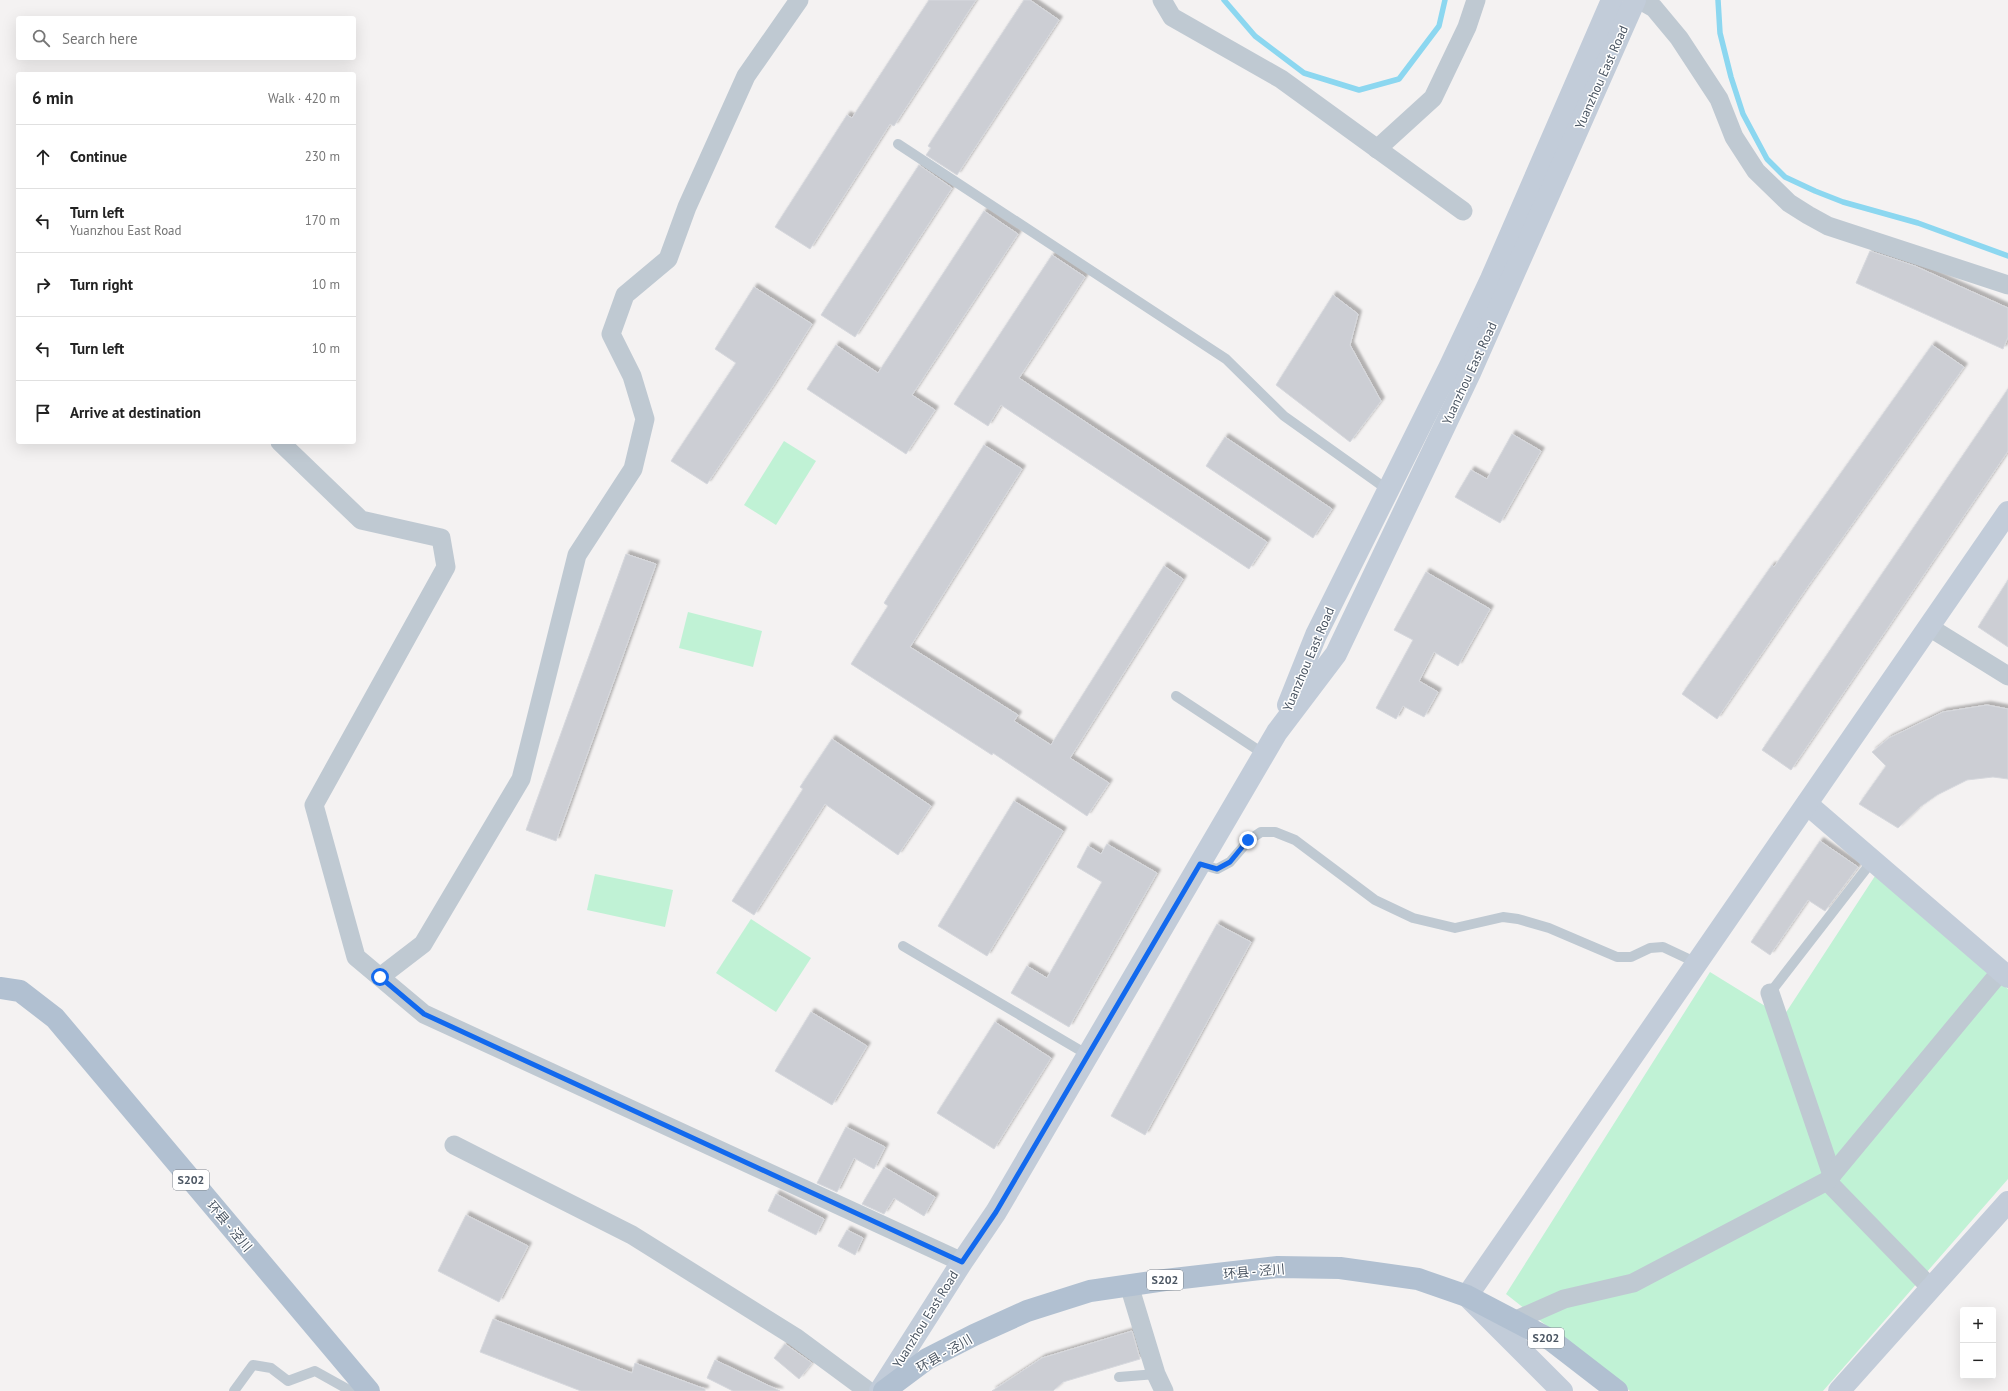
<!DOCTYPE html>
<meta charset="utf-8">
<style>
body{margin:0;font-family:"PT Sans","Noto Sans SC",sans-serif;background:#f6f6f6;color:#222}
.controls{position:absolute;right:12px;bottom:12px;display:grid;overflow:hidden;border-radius:4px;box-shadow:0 4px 16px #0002}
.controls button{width:36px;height:36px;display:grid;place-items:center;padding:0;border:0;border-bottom:1px solid #e0e0e0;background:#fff;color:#222;font:20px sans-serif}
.stop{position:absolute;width:12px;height:12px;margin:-9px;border:3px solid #1269ee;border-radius:50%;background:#fff}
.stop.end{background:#1269ee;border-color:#fff;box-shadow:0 1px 4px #0008}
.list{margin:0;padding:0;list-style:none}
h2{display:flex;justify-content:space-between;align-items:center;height:52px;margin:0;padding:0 16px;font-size:17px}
h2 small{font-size:13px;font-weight:400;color:#767676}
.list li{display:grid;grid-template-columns:26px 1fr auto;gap:12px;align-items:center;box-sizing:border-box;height:64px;padding:0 16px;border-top:1px solid #e0e0e0}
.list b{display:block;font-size:15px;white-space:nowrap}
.list p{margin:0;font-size:13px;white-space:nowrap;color:#767676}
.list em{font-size:13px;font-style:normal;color:#767676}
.icon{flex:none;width:22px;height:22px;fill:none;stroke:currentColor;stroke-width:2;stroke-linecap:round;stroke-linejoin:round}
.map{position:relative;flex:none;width:2008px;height:1391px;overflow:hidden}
.search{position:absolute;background:#fff;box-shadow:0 4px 16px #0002;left:16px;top:16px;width:340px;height:44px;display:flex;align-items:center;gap:10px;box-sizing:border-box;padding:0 14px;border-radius:4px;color:#767676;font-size:15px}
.panel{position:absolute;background:#fff;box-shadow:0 4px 16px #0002;left:16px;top:72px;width:340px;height:372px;border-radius:4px}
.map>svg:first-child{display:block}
.green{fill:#c0f2d5}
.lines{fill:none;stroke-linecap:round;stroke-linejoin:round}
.stream{stroke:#8cd7f0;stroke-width:5.5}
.building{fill:#ccced4;stroke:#d6d8dd;filter:url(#shadow)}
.lane{stroke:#bfc9d2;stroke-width:10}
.street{stroke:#bfc9d2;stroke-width:19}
.secondary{stroke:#c2ccd9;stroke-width:22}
.primary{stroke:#b1c0d1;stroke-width:22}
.route{stroke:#1269ee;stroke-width:5}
.labels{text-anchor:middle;stroke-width:3;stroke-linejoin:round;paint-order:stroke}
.shield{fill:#fff;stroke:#808790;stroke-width:1}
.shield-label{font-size:12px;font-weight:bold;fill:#495461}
.street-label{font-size:13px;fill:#495461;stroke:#fff}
</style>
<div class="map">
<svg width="2008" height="1391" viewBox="0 0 2008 1391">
<defs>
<filter id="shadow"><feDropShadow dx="3.5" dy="-3.5" stdDeviation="1" flood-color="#0004"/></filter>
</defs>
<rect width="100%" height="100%" fill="#f4f2f2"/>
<!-- green -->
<g class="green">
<polygon points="784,441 816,461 776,525 744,505"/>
<polygon points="688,612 762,631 753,667 679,648"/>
<polygon points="595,874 673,890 665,927 587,910"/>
<polygon points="1875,876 2008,989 2008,1179 1823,1391 1630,1391 1506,1294 1710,972 1783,1017"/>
<polygon points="751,919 811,958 776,1012 716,973"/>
</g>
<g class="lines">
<!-- stream -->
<g class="stream">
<polyline points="1224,0 1255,36 1304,73 1359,90 1399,79 1439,26 1445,0"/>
<polyline points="1718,0 1720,33 1731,77 1743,114 1767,159 1785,177 1815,191 1843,202 1918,223 2008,256"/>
</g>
</g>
<!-- building -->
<g class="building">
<polygon points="929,0 976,0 894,126 890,124 810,249 775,227 847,115 852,118"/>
<polygon points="1024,0 1030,0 1059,20 957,175 926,155 931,148 928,146"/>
<polygon points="919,165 952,188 855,337 821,315"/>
<polygon points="984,211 1018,234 912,395 935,410 906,454 807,389 836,345 878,373"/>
<polygon points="1870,251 1915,266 2008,308 2008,337 2003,349 1856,283"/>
<polygon points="1052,255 1085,277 1019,378 1267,542 1249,569 1001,405 988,426 954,404"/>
<polygon points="754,287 812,324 773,386 707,484 671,461 736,363 715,349"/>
<polygon points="1333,295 1358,314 1350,345 1381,401 1350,442 1276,385"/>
<polygon points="1932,345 1964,367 1806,589 1717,719 1682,694 1772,565 1774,567"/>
<polygon points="2008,389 2008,451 1791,770 1762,750"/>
<polygon points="1512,434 1541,451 1500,523 1455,497 1471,470 1487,479"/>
<polygon points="1225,437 1332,509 1313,538 1206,466"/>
<polygon points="984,445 1022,469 910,647 1018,715 1014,721 1051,745 1164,566 1183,579 1070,758 1109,783 1087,816 993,753 992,755 851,664 888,606 884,603"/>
<polygon points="626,554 656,564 556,841 526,830"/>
<polygon points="1426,572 1490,609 1458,666 1434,652 1419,681 1438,692 1424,717 1403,706 1396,719 1376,708 1413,640 1394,630"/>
<polygon points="2008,580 2008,647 1978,627"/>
<polygon points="1987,705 2008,709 2008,779 1993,777 1967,780 1937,795 1920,807 1898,828 1859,804 1886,766 1872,752 1889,738 1943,712"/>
<polygon points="832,739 931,806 898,855 825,804 754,915 732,901 803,789 800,787"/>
<polygon points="1014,801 1063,831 987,956 938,926"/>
<polygon points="1820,841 1858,867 1825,911 1808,900 1770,955 1751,942"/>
<polygon points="1107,844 1157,873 1069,1027 1011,993 1027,966 1047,978 1102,882 1077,867 1088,846 1101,854"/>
<polygon points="1217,924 1251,942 1145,1135 1111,1116"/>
<polygon points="811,1012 867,1046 832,1105 775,1071"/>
<polygon points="995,1022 1051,1058 994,1149 937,1113"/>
<polygon points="846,1127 885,1147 874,1169 854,1158 837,1192 817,1183"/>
<polygon points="884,1167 935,1197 924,1216 894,1198 884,1214 862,1204"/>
<polygon points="776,1194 824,1219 816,1235 768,1211"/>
<polygon points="466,1215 528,1246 499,1302 438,1271"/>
<polygon points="847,1230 863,1238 855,1255 838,1246"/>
<polygon points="493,1319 632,1373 635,1363 705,1389 705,1391 581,1391 480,1352"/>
<polygon points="1132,1331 1140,1359 1063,1382 1053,1391 992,1391 1042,1358"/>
<polygon points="785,1344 812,1363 799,1379 774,1358"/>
<polygon points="715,1360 780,1391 733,1391 707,1378"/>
</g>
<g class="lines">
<!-- lane -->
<g class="lane">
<polyline points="898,144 1226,359 1284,416 1388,490"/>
<polyline points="1176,696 1264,754"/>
<polyline points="1200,864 1217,869 1230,862 1249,840 1261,832 1275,832 1295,840 1375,900 1413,918 1455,928 1503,917 1518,919 1549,928 1617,957 1631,957 1650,948 1663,947 1697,963"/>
<polyline points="903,946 1088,1055"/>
<polyline points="1770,993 1873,860"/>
<polyline points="1119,1377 1156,1374"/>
<polyline points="234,1391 253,1365 271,1368 288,1381 315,1371 351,1391"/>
</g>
<!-- street -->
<g class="street">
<polyline points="1162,0 1172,17 1281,79 1463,211"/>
<polyline points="1640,0 1654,8 1679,38 1719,99 1734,137 1756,171 1789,203 1808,215 1828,226 2008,285"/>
<polyline points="1377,149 1433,98 1467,27 1476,0"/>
<polyline points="280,442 361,520 441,538 446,567 314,805 356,957 424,1014 962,1262"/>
<polyline points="1929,627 2008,676"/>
<polyline points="380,977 423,944 521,779 577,555 633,469 645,419 632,376 611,334 625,295 668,259 687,207 746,76 799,0"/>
<polyline points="1770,993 1832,1175"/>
<polyline points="454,1145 632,1235 795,1337 868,1391"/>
<polyline points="1827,1181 1931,1288"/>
<polyline points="1129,1285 1156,1374 1164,1391"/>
<polyline points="1514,1321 1564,1299 1633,1283 1827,1181 2001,971"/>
</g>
<!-- secondary -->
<g class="secondary">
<polyline points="1288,705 1316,635 1450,366 1491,279 1612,0"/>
<polyline points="1807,804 2008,977"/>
<polyline points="880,1391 962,1262 996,1212 1277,732 1336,654 1470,373 1635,0"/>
<polyline points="1562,1391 1467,1296 2008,512"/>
<polyline points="1839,1391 2008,1202"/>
</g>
<!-- primary -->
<g class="primary">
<polyline points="0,988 20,991 55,1018 369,1391"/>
<polyline points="884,1391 927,1359 974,1335 1027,1311 1090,1291 1165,1280 1278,1267 1340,1268 1418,1279 1467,1296 1551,1340 1617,1391"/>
</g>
</g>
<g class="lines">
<!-- route -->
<polyline class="route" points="380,977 424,1014 962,1262 996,1212 1200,864 1217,869 1230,862 1248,840"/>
</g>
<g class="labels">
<!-- shield labels -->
<g class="shield">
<rect x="173" y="1170" width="36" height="20" rx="3"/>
<rect x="1147" y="1270" width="36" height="20" rx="3"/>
<rect x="1528" y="1328" width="36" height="20" rx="3"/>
</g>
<g class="shield-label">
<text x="191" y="1184">S202</text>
<text x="1165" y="1284">S202</text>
<text x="1546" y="1342">S202</text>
</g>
<!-- street labels -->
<g class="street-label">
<text transform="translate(1601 77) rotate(-66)" y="5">Yuanzhou East Road</text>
<text transform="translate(1469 373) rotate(-65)" y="5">Yuanzhou East Road</text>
<text transform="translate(1308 659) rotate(-67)" y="5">Yuanzhou East Road</text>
<text transform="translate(230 1226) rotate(50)" y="5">环县 - 泾川</text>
<text transform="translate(1254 1271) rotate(-5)" y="5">环县 - 泾川</text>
<text transform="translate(925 1319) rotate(-58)" y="5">Yuanzhou East Road</text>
<text transform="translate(944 1353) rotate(-30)" y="5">环县 - 泾川</text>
</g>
</g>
</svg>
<div class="controls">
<button>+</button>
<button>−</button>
</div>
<div class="stop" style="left:380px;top:977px"></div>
<div class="stop end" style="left:1248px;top:840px"></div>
<div class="search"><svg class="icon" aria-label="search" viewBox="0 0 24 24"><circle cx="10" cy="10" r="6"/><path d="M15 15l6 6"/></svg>Search here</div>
<section class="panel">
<h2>6 min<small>Walk · 420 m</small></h2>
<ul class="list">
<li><svg class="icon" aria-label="ahead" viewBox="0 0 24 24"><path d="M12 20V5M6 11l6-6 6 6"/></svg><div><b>Continue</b></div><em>230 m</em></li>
<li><svg class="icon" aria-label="left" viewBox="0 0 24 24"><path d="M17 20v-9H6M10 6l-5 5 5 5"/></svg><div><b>Turn left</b><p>Yuanzhou East Road</p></div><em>170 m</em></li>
<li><svg class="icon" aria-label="right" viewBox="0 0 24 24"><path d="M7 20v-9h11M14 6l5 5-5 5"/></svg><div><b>Turn right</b></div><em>10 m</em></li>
<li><svg class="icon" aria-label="left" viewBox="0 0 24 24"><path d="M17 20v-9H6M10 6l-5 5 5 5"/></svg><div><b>Turn left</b></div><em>10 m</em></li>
<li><svg class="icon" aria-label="arrive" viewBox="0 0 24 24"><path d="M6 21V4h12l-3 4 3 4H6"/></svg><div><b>Arrive at destination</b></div></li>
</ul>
</section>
</div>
